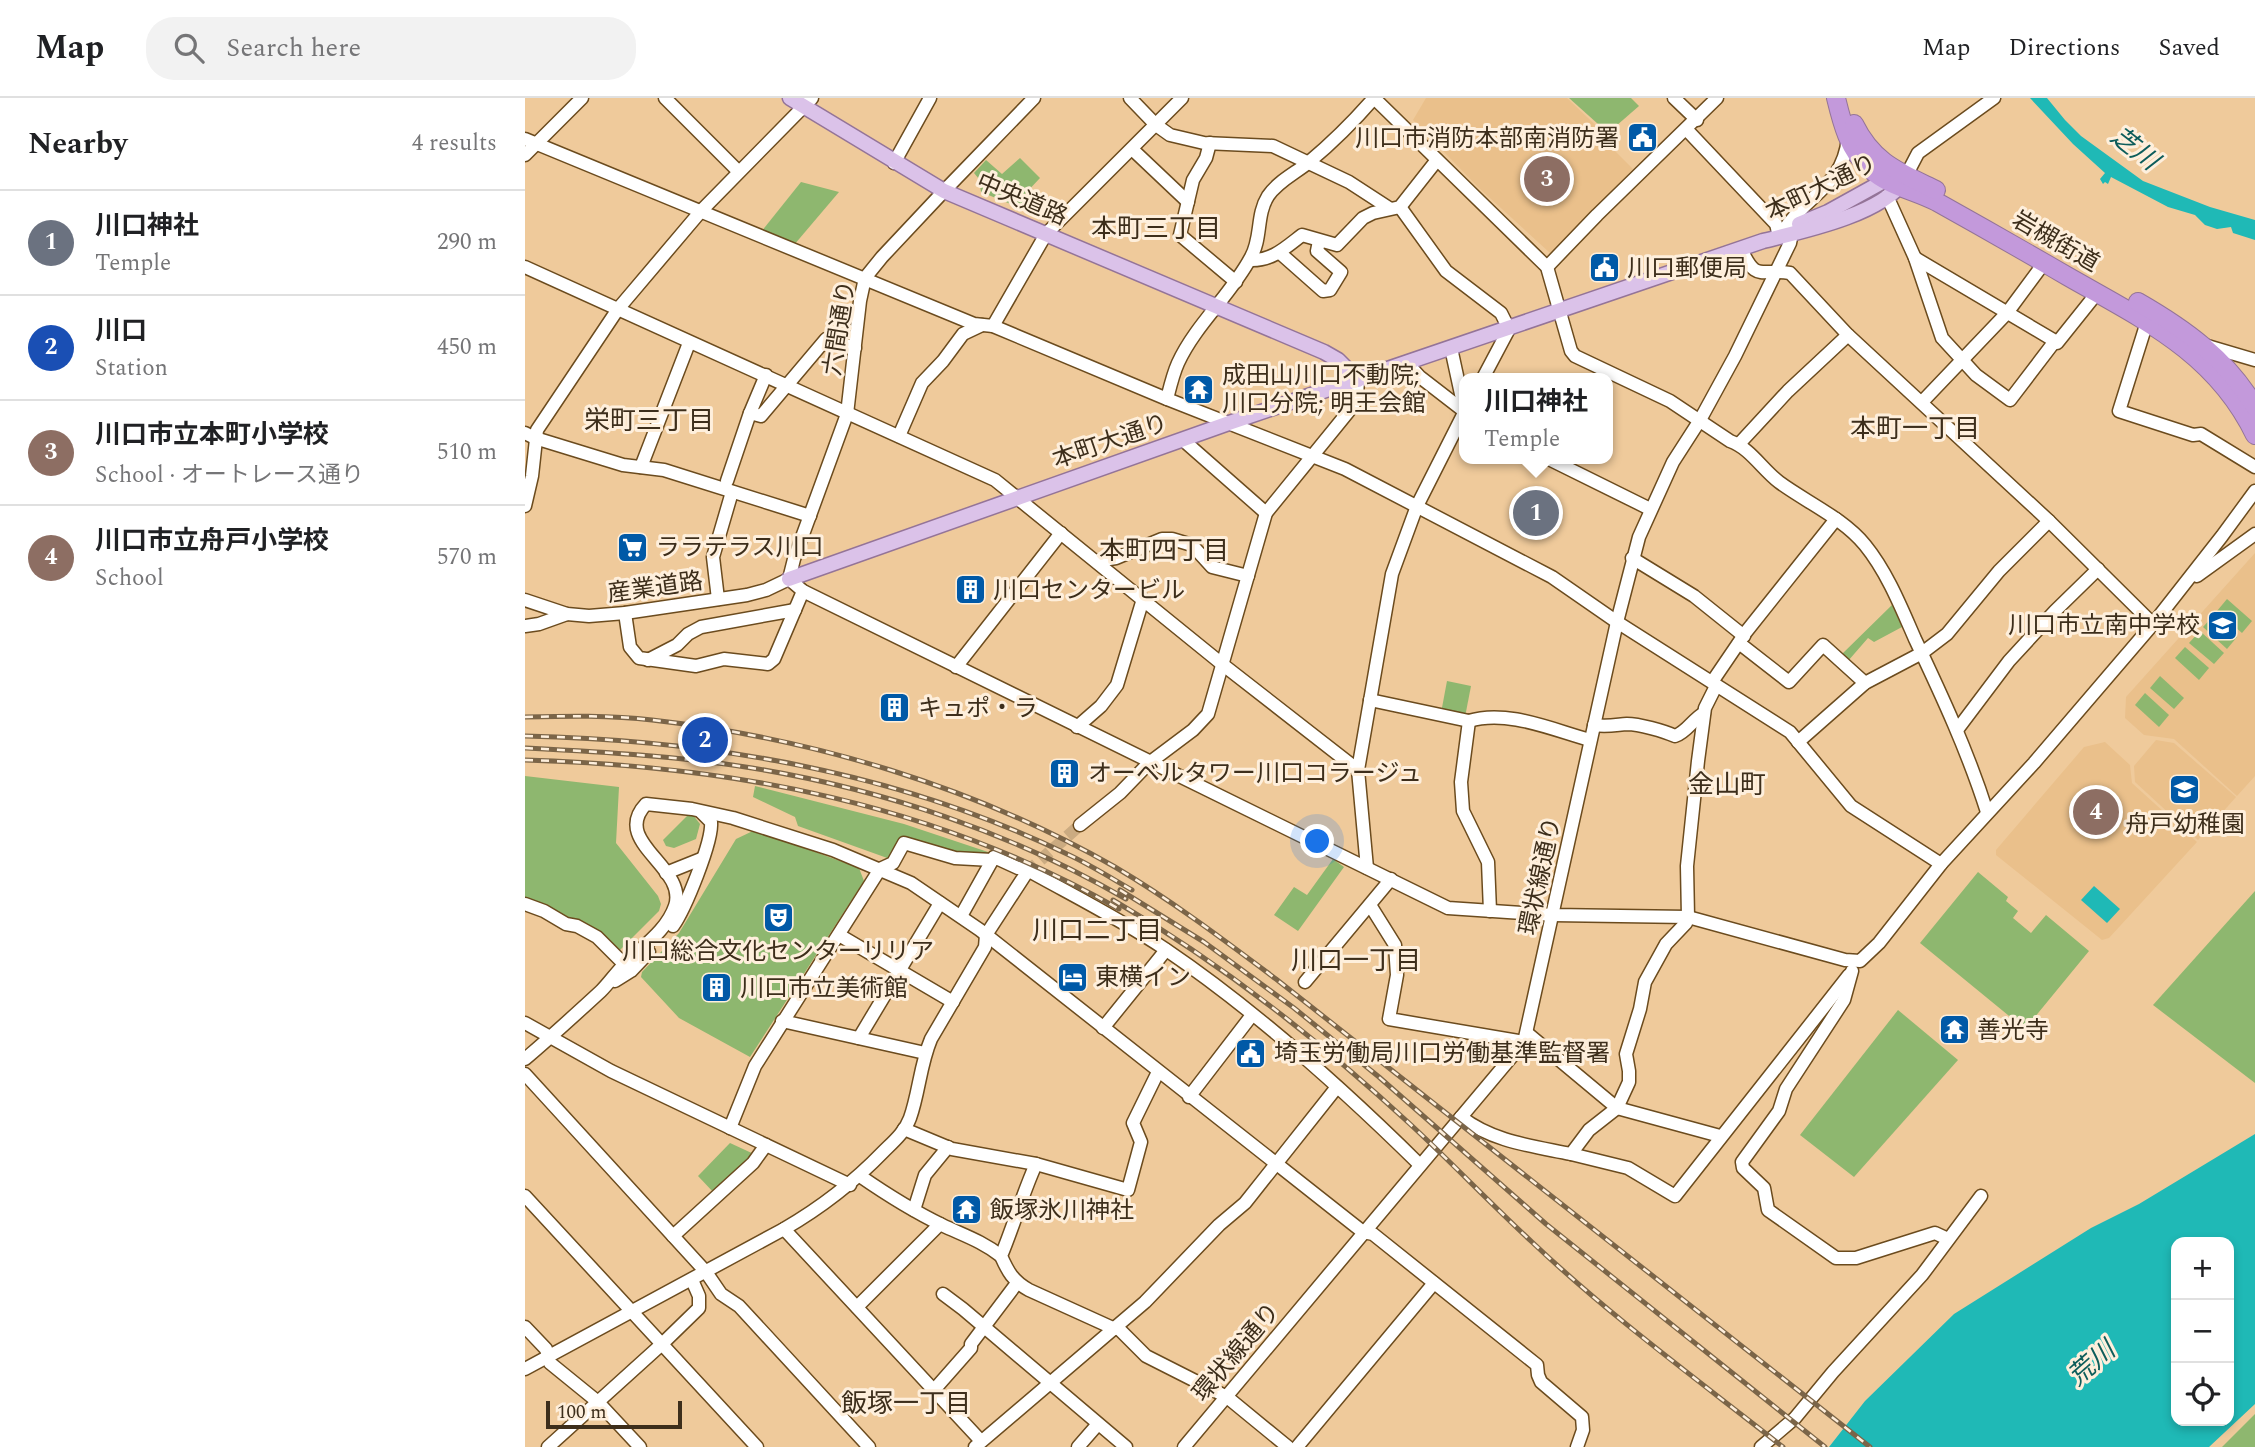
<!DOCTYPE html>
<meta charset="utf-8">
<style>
body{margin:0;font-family:Spectral,"Noto Sans JP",serif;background:#f2f2f2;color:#202124}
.controls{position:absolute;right:21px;bottom:21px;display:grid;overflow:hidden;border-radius:14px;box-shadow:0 4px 10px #0003}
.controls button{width:63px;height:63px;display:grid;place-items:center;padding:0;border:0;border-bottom:2px solid #e0e0e0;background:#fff;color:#202124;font:35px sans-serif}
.scale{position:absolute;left:21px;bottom:18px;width:136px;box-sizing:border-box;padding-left:7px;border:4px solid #3d2e1b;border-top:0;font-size:19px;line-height:24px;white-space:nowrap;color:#3d2e1b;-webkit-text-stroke:5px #feefdc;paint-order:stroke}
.you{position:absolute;left:793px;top:744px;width:24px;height:24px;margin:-18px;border:5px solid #fff;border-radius:50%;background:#1a73e8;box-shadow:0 0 0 10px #1a73e833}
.badge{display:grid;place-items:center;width:46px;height:46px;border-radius:50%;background:#0059a7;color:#fff;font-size:23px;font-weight:700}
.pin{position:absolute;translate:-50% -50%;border:4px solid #fff;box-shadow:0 2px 7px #0006}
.popup{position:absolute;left:934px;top:275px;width:154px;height:91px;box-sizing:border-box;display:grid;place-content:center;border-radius:14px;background:#fff;filter:drop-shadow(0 2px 5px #0005);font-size:23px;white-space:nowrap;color:#757577}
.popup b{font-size:26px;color:#202124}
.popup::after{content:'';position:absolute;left:50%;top:100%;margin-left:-14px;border:14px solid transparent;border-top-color:#fff}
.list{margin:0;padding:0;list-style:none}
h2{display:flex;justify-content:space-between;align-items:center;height:91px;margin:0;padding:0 28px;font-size:30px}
h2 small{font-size:23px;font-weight:400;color:#757577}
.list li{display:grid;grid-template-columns:46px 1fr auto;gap:21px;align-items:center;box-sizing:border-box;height:105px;padding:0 28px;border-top:2px solid #e0e0e0}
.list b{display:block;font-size:26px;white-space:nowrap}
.list p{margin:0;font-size:23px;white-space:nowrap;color:#757577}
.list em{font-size:23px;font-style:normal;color:#757577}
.icon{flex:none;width:38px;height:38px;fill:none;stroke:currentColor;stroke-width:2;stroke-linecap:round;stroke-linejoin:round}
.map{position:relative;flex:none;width:1730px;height:1349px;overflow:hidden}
header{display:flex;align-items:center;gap:42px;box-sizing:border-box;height:98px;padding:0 35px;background:#fff;border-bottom:2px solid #e0e0e0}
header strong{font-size:33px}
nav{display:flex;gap:38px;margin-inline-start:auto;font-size:24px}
.search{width:490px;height:63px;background:#f2f2f2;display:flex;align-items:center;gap:18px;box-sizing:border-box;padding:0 24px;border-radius:28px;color:#757577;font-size:26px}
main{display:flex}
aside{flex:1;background:#fff}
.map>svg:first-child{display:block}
.built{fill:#eac08b}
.green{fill:#8eb76f}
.water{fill:#1fb9b6;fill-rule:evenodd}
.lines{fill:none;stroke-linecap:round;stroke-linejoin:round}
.minor-tunnel{stroke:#cbab81;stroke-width:12;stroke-dasharray:12 6;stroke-linecap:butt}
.minor-casing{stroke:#6b4b1e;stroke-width:15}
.major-casing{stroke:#947498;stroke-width:17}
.highway-casing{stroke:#947498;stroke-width:20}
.minor{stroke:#fff;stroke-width:12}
.major{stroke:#dbc2e9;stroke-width:14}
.highway{stroke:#c399db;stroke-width:18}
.rail-casing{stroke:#7b6548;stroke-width:5}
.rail{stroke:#feefdc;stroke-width:2.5;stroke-dasharray:8;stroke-linecap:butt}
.labels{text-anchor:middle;stroke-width:6;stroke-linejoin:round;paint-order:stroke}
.poi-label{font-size:24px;fill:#3d2e1b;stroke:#feefdc;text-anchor:start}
.street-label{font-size:24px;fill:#3d2e1b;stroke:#feefdc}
.water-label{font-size:26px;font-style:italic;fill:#0d5d5b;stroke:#feefdc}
.neighbourhood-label{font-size:26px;fill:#3d2e1b;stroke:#feefdc}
</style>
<header>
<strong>Map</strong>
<div class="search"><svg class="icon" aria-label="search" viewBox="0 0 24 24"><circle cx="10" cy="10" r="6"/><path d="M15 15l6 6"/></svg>Search here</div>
<nav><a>Map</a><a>Directions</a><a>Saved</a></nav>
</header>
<main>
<aside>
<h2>Nearby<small>4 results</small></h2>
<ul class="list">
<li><span class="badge" style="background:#6b7280">1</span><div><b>川口神社</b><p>Temple</p></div><em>290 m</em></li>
<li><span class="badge" style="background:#1a4fb4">2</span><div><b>川口</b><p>Station</p></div><em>450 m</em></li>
<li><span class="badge" style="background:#8d6e63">3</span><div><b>川口市立本町小学校</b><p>School · オートレース通り</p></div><em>510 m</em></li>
<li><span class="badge" style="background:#8d6e63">4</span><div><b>川口市立舟戸小学校</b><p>School</p></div><em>570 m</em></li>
</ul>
</aside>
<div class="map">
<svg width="1730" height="1349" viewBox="0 0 1730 1349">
<rect width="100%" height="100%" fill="#efca9b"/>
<!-- built -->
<g class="built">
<polygon points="901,0 1042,0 1082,38 1090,53 1108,71 1025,155 954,90 888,22"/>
<polygon points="1730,455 1730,678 1712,698 1649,641 1619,637 1600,620 1601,599"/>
<polygon points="1631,642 1649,645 1711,699 1673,742 1610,684 1609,668"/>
<polygon points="1580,644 1605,667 1607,685 1672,744 1584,840 1577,842 1471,757 1471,752 1559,649"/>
</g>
<!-- green -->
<g class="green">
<polygon points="1044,0 1106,0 1114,8 1083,35"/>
<polygon points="495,60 515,80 499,97 506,104 498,111 456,94 454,81 449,75 461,62 477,76"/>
<polygon points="276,84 314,94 269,147 236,134"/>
<polygon points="1702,501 1727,523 1717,535 1692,513"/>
<polygon points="1367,507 1377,529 1349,544 1343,540 1323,563 1316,557"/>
<polygon points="1688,518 1712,539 1702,551 1678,529"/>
<polygon points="1675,533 1699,555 1689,566 1664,545"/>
<polygon points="1660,549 1684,570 1674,582 1650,560"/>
<polygon points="1635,578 1659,600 1649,611 1625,590"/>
<polygon points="922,583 946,588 940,619 916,615"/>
<polygon points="1620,595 1644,617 1634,629 1610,607"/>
<polygon points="0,678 94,689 91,745 133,798 136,806 134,813 95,852 78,838 0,801"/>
<polygon points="230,688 379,726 469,756 431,756 378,740 365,761 273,728 270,719 228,699"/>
<polygon points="163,717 168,717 175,726 171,741 149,750 141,748 138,742"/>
<polygon points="230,732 334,770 339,783 225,959 154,920 116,879 117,874 154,835 211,741"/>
<polygon points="808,761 819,769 773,833 749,817 769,789 782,797"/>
<polygon points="1453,774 1483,799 1481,803 1493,813 1488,820 1506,835 1521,817 1564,853 1500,931 1395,845"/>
<polygon points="1730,793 1730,985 1628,907"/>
<polygon points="1373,912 1433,962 1329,1079 1275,1037"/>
<polygon points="205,1045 231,1057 190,1096 173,1078"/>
<polygon points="1730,1316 1730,1349 1696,1349 1697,1349"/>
</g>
<!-- water -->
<g class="water">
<polygon points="1505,0 1522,0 1540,22 1556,38 1618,83 1685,109 1730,122 1730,142 1708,135 1706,129 1692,131 1680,127 1670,117 1643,109 1586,79 1583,86 1580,84 1578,86 1575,81 1580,75 1548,46"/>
<polygon points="1569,788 1595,811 1582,825 1556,802"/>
<path d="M1730,1036V1306L1684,1349H1304L1340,1303L1429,1216L1566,1130L1614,1106ZM1651,1144H1704V1323H1651Z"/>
</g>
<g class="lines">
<!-- minor-tunnel -->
<polyline class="minor-tunnel" points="502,774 555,727"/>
<defs>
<g id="minor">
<polyline points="140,0 213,73"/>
<polyline points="605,0 631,27 645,37 679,45 748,48 824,84 864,110"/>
<path d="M849,0L1022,169L1046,253L1050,258L1145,303L1205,343C1225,350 1237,371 1254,384C1281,404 1318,420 1340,447C1362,474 1376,509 1390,541C1417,598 1443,654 1462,714"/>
<polyline points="1149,0 1172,22"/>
<polyline points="1162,32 1251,126 1253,134"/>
<polyline points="0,41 449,226 468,228 642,301 820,371 1027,479 1092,524 1265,634 1326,708 1416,766"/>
<polyline points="685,45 681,60 668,82 655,137 711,184"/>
<polyline points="607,51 663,104"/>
<polyline points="0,57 57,0"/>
<polyline points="369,65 405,0"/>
<polyline points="1381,78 1393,55 1469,0"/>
<polyline points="1362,98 1390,160 1417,240 1451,277 1485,302 1530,243 1532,245 1572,195"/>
<polyline points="875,109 921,173 976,215 984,231 958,280"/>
<path d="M1259,132C1281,97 1318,89 1323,40"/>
<path d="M1216,151C1232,185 1234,170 1265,175L1323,237L1524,423L1628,526"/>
<polyline points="755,155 798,193 805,192 816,174 792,153 794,143"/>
<polyline points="1390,160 1530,243"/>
<path d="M725,162C747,163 760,150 777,137L812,147L838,120L848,115L875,109L912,62"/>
<polyline points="0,169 470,382 697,566 833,672"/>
<polyline points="1022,169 1072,117 1192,0"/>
<polyline points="1622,224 1594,313 1668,337 1676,336 1730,369"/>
<polyline points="468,228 521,136 657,0"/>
<polyline points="1679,247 1730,262"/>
<polyline points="926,250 939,310"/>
<polyline points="883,266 895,279 939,313"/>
<path d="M642,301C645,289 648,276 653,265C671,226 706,197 726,159C737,140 731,117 743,98C753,83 771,75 784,64C808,44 829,23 849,0"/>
<polyline points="1397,304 1482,215 1519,165"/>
<polyline points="225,315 241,277"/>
<polyline points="0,335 10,340 98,367 139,372 285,418"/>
<polyline points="374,338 397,285 418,263 438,236 457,227"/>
<polyline points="658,342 741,415"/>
<polyline points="1214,346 1263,293 1323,237"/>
<polyline points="1024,361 1125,411"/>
<polyline points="116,369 164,245"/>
<polyline points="202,383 225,315 236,318 301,241 330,250"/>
<polyline points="0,408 7,378 12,332 93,211 176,113 287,0"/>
<polyline points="1107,460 1169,498 1219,538"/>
<polyline points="571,463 591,460 637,441 647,441 667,447 687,469 723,478"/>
<polyline points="1672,478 1730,436"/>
<polyline points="264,481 278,493 923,810 1028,817 1163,819 1320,862 1335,863 1354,845 1416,766 1509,665 1628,526 1697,438 1730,393"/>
<polyline points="264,481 269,461 322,316 335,203 340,180 357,159 419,93 509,0"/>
<polyline points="193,501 188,459 207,394"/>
<polyline points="0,502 42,516 64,518 100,515 222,497 241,492 264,481"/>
<polyline points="100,515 105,549 114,560 171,568 199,561 243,566 249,561 278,493"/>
<polyline points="0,528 14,526 42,516"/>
<polyline points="1214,545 1264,584 1298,547 1340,585"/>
<polyline points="123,562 152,547 163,536 176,529 270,512"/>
<polyline points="431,569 536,435"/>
<polyline points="1187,584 1221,534 1311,421"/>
<path d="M845,602L944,623C982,611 1028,632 1065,642"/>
<polyline points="944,623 936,684 938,713 963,764 965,813"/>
<path d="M1069,627C1081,629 1090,627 1102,626C1114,626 1139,633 1150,638C1162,634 1168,621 1179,615"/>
<polyline points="552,629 576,608 592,587 618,501"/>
<polyline points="1432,632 1484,563 1530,513 1573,471"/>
<polyline points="1273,644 1340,585 1397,555 1422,536 1474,473 1524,423"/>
<polyline points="555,727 595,695 624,665 668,632 683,616 741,415 828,308 832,298 833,282"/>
<polyline points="842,770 833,672 867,476 892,408 939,315"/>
<polyline points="141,775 176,761"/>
<polyline points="0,806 19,813 41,826 52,828 72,839 99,866"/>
<polyline points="845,807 870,847 872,877 864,921 999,944"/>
<path d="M436,818L469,759L493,770L497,769C545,796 594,820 640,851C730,912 818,991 895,1067"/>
<path d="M148,828C160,811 188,743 186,724L176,714"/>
<polyline points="314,837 428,904"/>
<polyline points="1327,873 1319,902 1261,991 1254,1013 1217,1064 1218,1070 1239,1090 1243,1112 1311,1160 1331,1160 1410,1135 1423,1141"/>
<polyline points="90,883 106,873 124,854"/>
<polyline points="780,884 866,781"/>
<polyline points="257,923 400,955"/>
<polyline points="0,925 86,973 325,1087"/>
<polyline points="578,930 641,852"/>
<polyline points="1002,935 1092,1010 1195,1038"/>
<polyline points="334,940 415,805"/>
<path d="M0,961C26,939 51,916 76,893C85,884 92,873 101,865C118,848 142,832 150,808C163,769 85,744 121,706L167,711L208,720L308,752L386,785L455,832L838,1134L848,1136L1012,1267L1013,1277L1016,1284L1057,1319L1058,1332L1052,1349"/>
<polyline points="0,976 181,1174 196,1196 214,1208 344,1349"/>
<polyline points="664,999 727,917"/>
<path d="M936,1019C968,1044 1008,1048 1046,1056L1064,1032L1092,1010L1104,984V973L1101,956L1115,911L1120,884L1141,846L1161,825L1163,819L1162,768L1173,663L1180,610L1191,588"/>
<polyline points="205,1030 230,968 355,771 368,765 379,745 430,760 467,762"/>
<polyline points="379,1031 427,1051 511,1066 603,1092 616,1044 608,1025 633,974"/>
<polyline points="1046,1056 1103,1070 1150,1098 1324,877"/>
<path d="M511,1066C497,1097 489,1127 476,1158C483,1174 488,1183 504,1192L590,1231"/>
<path d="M335,1078C361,1096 388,1113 417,1127C438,1137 457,1143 476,1158"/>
<polyline points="0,1098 232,1349"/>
<polyline points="389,1112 400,1077 423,1049"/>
<polyline points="259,1131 456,1343"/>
<polyline points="148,1138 228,1065 241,1047"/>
<polyline points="418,1196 438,1211 601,1349"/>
<polyline points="332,1209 415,1126"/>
<polyline points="0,1229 21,1251 25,1265 73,1304 115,1349"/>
<polyline points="592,1229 621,1258 702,1299 763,1349"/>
<path d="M0,1271L259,1131C297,1109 328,1085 358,1054C368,1044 380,1034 385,1020C394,995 395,967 406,941L460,849L461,837L502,774"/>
<polyline points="409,1292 446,1250 446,1246 492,1185"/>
<polyline points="23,1349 137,1246 174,1210 174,1198 167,1182"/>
<polyline points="450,1349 620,1204 694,1127 720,1105 812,989"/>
<polyline points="553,1349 573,1326"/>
<polyline points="659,1349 999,944 1092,524 1114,439 1148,364 1175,322 1210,258 1265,145 1267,135"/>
<polyline points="772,1349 909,1185"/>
<polyline points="1236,1349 1270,1320 1308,1274 1397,1177 1456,1098"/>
</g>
<g id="major">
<polyline points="265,0 419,93 799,254 813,262 833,282"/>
<polyline points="1274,126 1303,114 1368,78"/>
<path d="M264,481L704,325L1238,143C1278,133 1355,117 1379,83"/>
</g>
<g id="highway">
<path d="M1311,0C1317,25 1324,53 1345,71C1365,89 1389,92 1412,104C1455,128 1499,153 1542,178C1617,221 1690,254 1730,337"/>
<path d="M1329,26C1348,65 1374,74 1411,92"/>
<path d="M1613,204C1660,231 1702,261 1730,309"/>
</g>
</defs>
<!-- minor casing -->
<use href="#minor" class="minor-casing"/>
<!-- major casing -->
<use href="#major" class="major-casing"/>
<!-- highway casing -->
<use href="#highway" class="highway-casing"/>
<!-- minor -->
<use href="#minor" class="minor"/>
<!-- major -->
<use href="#major" class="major"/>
<!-- highway -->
<use href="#highway" class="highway"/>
<defs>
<g id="rail">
<path d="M0,619C42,618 85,617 127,622C287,640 450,689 590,769C646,802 699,842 751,881L1345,1349"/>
<path d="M0,638C185,642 375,675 542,756C564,766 586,780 607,792"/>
<path d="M0,650C76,654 153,658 227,670C357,691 487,735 601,801"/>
<path d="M0,662C210,668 410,706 594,811"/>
<polyline points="595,792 679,844 769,910 854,979 1021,1126 1300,1349"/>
<path d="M588,802C696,865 793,941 885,1026C926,1064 965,1105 1007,1144C1085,1218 1173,1282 1258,1349"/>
</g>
</defs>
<!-- rail casing -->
<use href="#rail" class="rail-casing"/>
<!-- rail -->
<use href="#rail" class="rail"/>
</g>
<!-- icons -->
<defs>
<symbol id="civic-square" viewBox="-11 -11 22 22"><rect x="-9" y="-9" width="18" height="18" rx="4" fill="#0059a7" stroke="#feefdc"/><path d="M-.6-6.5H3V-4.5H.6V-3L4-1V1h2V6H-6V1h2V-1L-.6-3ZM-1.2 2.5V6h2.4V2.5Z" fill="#fff"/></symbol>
<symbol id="temple-square" viewBox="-11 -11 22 22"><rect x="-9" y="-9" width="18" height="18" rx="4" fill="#0059a7" stroke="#feefdc"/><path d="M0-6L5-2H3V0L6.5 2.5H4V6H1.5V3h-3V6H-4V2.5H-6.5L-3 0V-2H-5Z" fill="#fff"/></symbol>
<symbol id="supermarket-square" viewBox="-11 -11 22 22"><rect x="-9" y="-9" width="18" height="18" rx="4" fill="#0059a7" stroke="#feefdc"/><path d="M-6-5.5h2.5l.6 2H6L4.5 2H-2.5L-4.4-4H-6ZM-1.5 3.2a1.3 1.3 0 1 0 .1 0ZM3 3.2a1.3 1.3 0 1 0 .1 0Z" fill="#fff"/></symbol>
<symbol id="building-square" viewBox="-11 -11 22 22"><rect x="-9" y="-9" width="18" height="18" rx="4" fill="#0059a7" stroke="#feefdc"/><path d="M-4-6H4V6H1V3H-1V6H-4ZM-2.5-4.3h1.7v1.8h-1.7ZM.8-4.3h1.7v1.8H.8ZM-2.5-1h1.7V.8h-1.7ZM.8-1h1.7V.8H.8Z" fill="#fff"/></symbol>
<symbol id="school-square" viewBox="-11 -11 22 22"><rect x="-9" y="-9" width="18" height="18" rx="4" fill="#0059a7" stroke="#feefdc"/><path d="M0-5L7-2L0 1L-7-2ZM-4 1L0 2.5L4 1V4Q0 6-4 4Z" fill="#fff"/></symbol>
<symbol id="theatre-square" viewBox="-11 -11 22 22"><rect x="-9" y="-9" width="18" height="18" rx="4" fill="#0059a7" stroke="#feefdc"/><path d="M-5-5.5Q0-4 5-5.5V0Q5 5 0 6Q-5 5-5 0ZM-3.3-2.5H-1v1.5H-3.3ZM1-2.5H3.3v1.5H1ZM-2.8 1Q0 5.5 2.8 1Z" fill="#fff"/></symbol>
<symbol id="hotel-square" viewBox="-11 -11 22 22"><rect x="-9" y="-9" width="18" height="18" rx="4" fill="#0059a7" stroke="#feefdc"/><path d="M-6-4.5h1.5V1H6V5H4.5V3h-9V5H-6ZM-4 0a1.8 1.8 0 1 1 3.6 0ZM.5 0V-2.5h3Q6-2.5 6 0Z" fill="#fff"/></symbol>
</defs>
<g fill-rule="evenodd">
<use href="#civic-square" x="1100" y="22" width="35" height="35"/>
<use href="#civic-square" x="1062" y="152" width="35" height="35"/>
<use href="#temple-square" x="656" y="274" width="35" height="35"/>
<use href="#supermarket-square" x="90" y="432" width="35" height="35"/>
<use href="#building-square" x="428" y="474" width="35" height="35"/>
<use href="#school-square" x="1680" y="510" width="35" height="35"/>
<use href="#building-square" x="352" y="592" width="35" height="35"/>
<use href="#building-square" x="522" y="658" width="35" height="35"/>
<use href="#school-square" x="1642" y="674" width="35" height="35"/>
<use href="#theatre-square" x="236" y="802" width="35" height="35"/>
<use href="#hotel-square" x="530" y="862" width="35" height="35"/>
<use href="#building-square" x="174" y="872" width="35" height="35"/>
<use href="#temple-square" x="1412" y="914" width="35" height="35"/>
<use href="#civic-square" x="708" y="938" width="35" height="35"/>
<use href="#temple-square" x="424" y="1094" width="35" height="35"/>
</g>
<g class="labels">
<!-- poi labels -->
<g class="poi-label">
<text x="1094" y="48" text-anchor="end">川口市消防本部南消防署</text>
<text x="1102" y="178">川口郵便局</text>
<text x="697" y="285">成田山川口不動院;<tspan x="697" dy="28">川口分院; 明王会館</tspan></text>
<text x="131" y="457">ララテラス川口</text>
<text x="468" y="500">川口センタービル</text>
<text x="1675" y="535" text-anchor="end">川口市立南中学校</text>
<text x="393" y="618">キュポ・ラ</text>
<text x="563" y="683">オーベルタワー川口コラージュ</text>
<text x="1660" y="734" text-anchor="middle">舟戸幼稚園</text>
<text x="253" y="861" text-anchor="middle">川口総合文化センターリリア</text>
<text x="570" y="887">東横イン</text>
<text x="215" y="898">川口市立美術館</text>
<text x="1452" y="940">善光寺</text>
<text x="749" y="963">埼玉労働局川口労働基準監督署</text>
<text x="465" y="1120">飯塚氷川神社</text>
</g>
<!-- street labels -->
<g class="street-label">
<text transform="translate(1296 89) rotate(-26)" y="8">本町大通り</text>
<text transform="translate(497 101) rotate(23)" y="8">中央道路</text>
<text transform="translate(1531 143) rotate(30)" y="8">岩槻街道</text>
<text transform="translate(314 230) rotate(-81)" y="8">六間通り</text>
<text transform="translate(585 343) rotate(-19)" y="8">本町大通り</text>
<text transform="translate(130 489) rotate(-8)" y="8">産業道路</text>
<text transform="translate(1015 778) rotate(-78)" y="8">環状線通り</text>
<text transform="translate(711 1254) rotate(-50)" y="8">環状線通り</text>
</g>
<!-- water labels -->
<g class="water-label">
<text transform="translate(1610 50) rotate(38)" y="9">芝川</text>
<text transform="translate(1566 1265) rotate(-41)" y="9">荒川</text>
</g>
<!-- neighbourhood labels -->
<g class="neighbourhood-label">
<text x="631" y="139">本町三丁目</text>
<text x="124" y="331">栄町三丁目</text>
<text x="1390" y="339">本町一丁目</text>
<text x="639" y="461">本町四丁目</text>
<text x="1202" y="695">金山町</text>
<text x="572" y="841">川口二丁目</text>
<text x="831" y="871">川口一丁目</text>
<text x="381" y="1314">飯塚一丁目</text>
</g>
</g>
</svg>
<div class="controls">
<button>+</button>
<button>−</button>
<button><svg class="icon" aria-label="locate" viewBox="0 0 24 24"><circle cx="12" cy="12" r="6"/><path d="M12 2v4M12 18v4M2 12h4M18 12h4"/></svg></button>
</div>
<div class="scale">100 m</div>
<div class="you"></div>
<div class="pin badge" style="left:1011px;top:415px;background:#6b7280">1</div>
<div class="popup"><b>川口神社</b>Temple</div>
<div class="pin badge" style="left:180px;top:642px;background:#1a4fb4">2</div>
<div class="pin badge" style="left:1022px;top:81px;background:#8d6e63">3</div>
<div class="pin badge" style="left:1571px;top:714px;background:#8d6e63">4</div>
</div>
</main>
